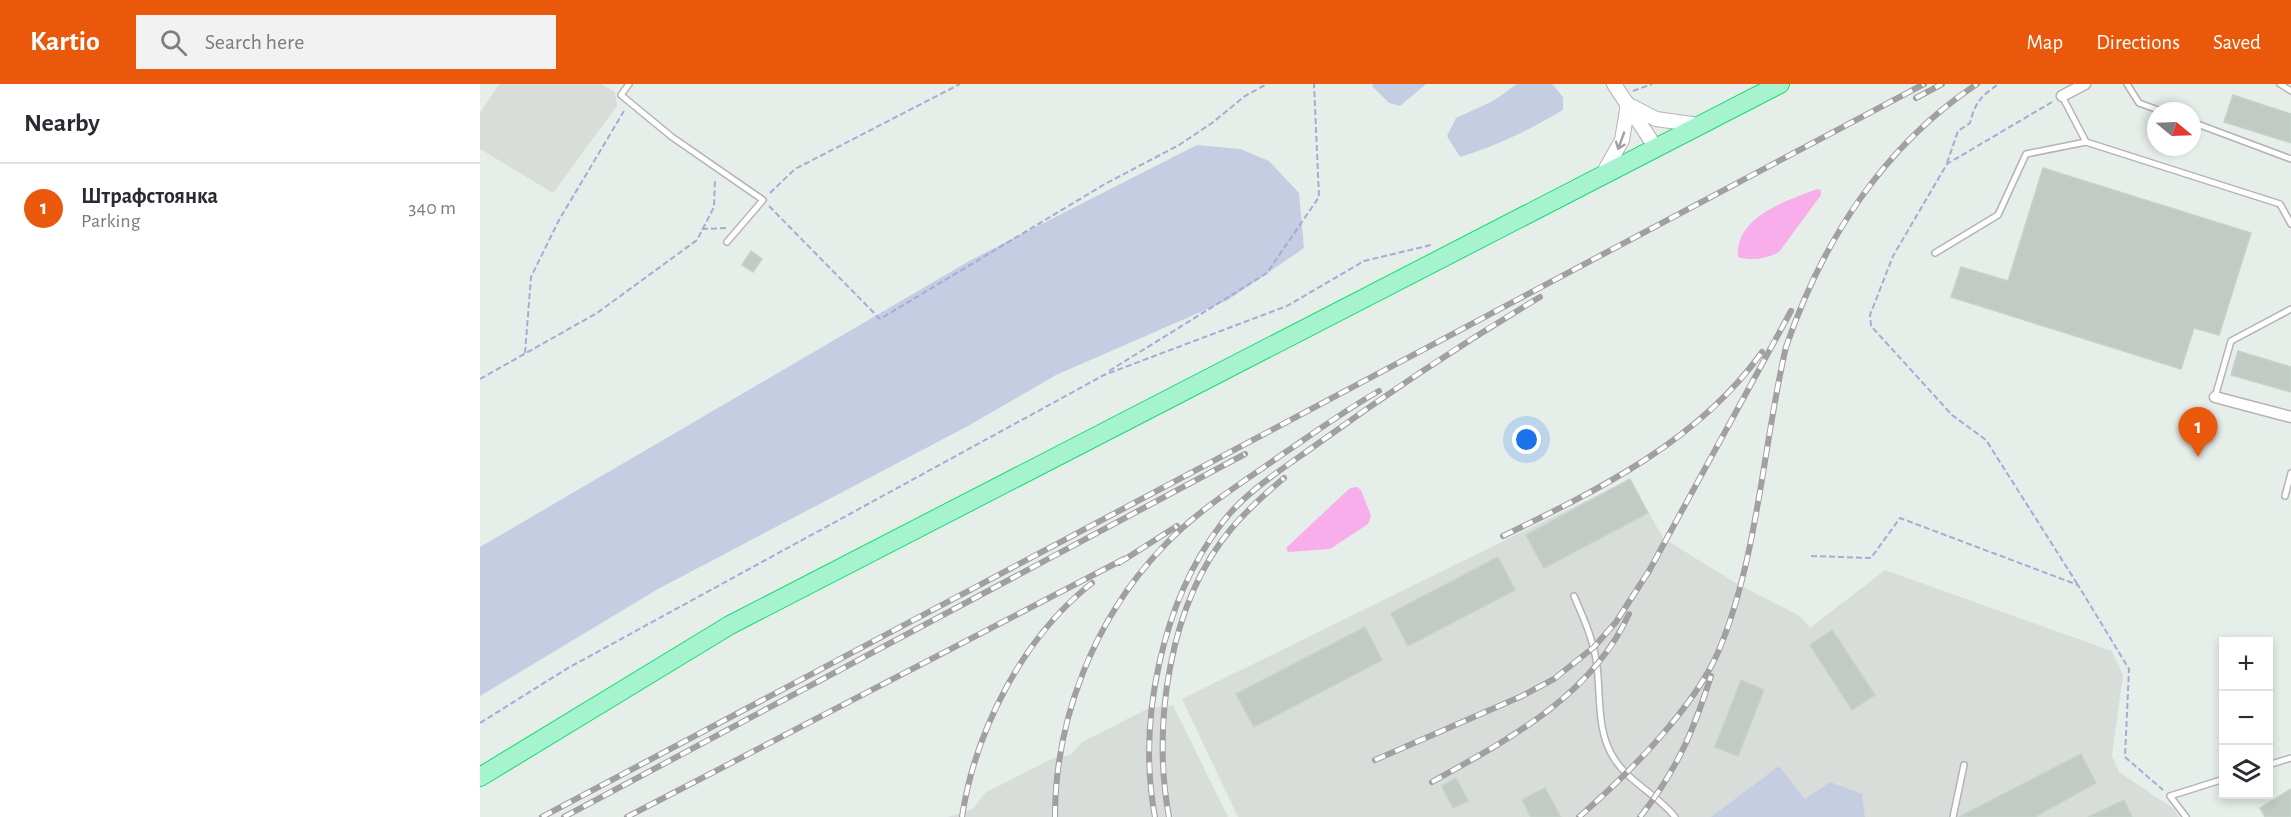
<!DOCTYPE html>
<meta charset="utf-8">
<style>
body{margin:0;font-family:"Alegreya Sans",sans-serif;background:#f2f2f3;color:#2b2b33}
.controls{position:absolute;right:18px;bottom:18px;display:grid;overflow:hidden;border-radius:0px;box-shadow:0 3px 9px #0003}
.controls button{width:54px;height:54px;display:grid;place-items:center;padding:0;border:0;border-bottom:2px solid #e1e1e2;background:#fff;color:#2b2b33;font:30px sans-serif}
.compass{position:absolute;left:1667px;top:18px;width:54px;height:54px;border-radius:50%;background:#fff;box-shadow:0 3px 9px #0003;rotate:109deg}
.you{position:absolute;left:1047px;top:356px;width:21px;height:21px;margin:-15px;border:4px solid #fff;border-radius:50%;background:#1a73e8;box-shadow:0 0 0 9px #1a73e833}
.badge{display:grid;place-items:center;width:39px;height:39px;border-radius:50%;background:#ea580c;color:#fff;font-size:20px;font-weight:700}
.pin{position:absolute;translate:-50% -50px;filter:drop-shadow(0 2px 3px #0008)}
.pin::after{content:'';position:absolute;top:32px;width:21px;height:18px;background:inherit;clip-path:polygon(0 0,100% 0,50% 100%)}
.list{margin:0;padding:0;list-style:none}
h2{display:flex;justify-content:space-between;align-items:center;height:78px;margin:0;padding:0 24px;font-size:26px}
h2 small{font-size:20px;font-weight:400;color:#7c7c81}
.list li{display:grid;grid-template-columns:39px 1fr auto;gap:18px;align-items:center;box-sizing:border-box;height:90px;padding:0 24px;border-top:2px solid #e1e1e2}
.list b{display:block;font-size:22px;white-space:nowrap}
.list p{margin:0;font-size:20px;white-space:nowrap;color:#7c7c81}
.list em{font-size:20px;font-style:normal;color:#7c7c81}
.icon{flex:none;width:33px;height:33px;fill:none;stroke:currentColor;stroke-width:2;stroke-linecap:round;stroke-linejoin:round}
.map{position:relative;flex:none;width:1811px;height:733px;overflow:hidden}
header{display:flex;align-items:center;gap:36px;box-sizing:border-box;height:84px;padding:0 30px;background:#ea580c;color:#fff}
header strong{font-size:28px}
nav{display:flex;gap:33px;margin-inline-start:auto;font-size:21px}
.search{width:420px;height:54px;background:#f2f2f3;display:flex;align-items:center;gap:15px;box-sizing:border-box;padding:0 21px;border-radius:0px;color:#7c7c81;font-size:22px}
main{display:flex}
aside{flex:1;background:#fff}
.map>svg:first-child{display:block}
.industrial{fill:#d8ddda}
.green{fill:#c5cde3}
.water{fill:#f7aeea}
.building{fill:#c2cac5;stroke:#c5d2cb;stroke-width:1.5}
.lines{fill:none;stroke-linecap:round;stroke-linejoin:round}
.service-casing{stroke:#b7b1b5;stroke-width:8}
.minor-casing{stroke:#b7b1b5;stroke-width:13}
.tertiary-casing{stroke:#b7b1b5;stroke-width:16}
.trunk-casing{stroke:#17dd6b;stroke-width:20}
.path{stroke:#a9aad4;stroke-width:2;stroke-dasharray:6 3;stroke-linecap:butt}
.service{stroke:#fff;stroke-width:5}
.minor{stroke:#fff;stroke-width:10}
.tertiary{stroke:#fff;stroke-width:14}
.trunk{stroke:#a6f4cf;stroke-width:18}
.rail-casing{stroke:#a29fa1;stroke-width:6}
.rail{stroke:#fff;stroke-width:4;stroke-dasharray:11;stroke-linecap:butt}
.oneway{stroke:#a39ea1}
</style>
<header>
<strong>Kartio</strong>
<div class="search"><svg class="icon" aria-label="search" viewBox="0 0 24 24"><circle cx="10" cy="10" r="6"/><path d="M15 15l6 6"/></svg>Search here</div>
<nav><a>Map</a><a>Directions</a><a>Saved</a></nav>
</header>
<main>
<aside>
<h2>Nearby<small></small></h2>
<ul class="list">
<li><span class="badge">1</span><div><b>Штрафстоянка</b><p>Parking</p></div><em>340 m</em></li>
</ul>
</aside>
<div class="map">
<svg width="1811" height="733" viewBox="0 0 1811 733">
<rect width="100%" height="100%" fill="#e6eeea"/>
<!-- industrial -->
<g class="industrial">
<polygon points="19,0 121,0 135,8 137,22 73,109 0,65 0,29"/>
<polygon points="1150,395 1183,454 1259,501 1320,532 1330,544 1405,486 1632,567 1643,591 1632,672 1639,688 1694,725 1699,733 758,733 702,615"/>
<polygon points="693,621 748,733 468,733 493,725 505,709 573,674 590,671 602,658 667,625"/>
</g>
<!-- green -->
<g class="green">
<polygon points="893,0 946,0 920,22 909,19 892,2"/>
<path d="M1037,0H1072L1083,13V26C1049,46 1017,62 980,73L967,52L976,34L1013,17Z"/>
<polygon points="717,61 760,65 789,77 819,109 824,164 748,216 576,291 488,342 178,505 0,612 0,463 491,176"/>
<polygon points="1299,682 1325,715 1350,698 1382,710 1385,733 1231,733"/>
</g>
<!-- water -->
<g class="water">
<path d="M1337,105L1341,106V111L1299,168C1286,175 1272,177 1258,173C1255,132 1307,117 1337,105Z"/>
<polygon points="877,403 881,406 891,432 888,440 850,465 808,468 806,464 870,404"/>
</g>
<!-- building -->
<g class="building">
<polygon points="1753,11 1811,30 1811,59 1744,38"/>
<polygon points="1563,84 1771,149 1739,251 1714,244 1701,285 1471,213 1481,183 1528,197"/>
<polygon points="271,167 282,175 273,188 262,181"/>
<polygon points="1758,267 1811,283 1811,308 1751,291"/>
<polygon points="1150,395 1168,429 1064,484 1046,451"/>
<polygon points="1018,473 1035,506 928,562 911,529"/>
<polygon points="885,543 902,576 774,643 756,610"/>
<polygon points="1352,546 1395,611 1372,626 1330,561"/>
<polygon points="1261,596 1284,606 1258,672 1235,663"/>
<polygon points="1601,670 1616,699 1555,733 1479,733"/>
<polygon points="976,694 988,717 973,724 962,702"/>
<polygon points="1065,704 1081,733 1051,733 1042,716"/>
<polygon points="1811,705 1811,733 1785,733 1780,724"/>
<polygon points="1644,716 1652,733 1608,733"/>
</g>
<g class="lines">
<defs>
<g id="service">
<polyline points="149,0 141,11 192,53 283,116 247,158"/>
<polyline points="1647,0 1659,19 1681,27"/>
<polyline points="1800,0 1811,7"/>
<polyline points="1582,12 1606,58 1800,120 1811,140"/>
<polyline points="1712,38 1811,75"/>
<polyline points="1455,169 1518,131 1546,70 1606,58"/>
<polyline points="1735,313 1751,257 1811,225"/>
<polyline points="1805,412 1811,389"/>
<path d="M1094,512C1104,535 1114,557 1117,582C1121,613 1116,648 1135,676C1150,699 1178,711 1195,733"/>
<polyline points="1788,681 1811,674"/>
<polyline points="1473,733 1484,681"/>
<polyline points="1706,733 1690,712 1744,695"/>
</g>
<g id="minor">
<polyline points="1582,12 1605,0"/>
<polyline points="1735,313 1811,333"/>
</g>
<g id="tertiary">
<polyline points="1134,0 1176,64"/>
<polyline points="1153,23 1176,35 1219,41"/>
<polyline points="1123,90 1142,56 1148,20"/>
</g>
<polyline id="trunk" points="0,693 250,541 1300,0"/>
</defs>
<!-- service casing -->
<use href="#service" class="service-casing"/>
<!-- minor casing -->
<use href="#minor" class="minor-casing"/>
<!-- tertiary casing -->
<use href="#tertiary" class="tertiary-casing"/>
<!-- trunk casing -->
<use href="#trunk" class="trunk-casing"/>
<!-- path -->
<g class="path">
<polyline points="1153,7 1172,0"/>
<polyline points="1572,18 1467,80 1413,172 1390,231 1391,242 1472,331 1506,356 1598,501"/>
<path d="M1467,79L1478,47L1490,39C1495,18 1502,11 1519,0"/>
<polyline points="290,109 315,85 480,0"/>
<polyline points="289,122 400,235 625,100 699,61 732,39 765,12 787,0"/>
<polyline points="222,145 247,144"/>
<polyline points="45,269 51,193 79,136 144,27"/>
<polyline points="629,287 787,189 839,113 834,0"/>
<polyline points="0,295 117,229 217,156 234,123 235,94"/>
<polyline points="1331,472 1391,474 1420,434 1598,501 1649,585 1645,673 1683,706"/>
<polyline points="0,639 88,584 624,291 807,222 884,177 951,161"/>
</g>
<!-- service -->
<use href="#service" class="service"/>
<!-- minor -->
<use href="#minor" class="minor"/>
<!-- tertiary -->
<use href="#tertiary" class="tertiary"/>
<!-- trunk -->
<use href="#trunk" class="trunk"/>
<defs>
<g id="rail">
<polyline points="1436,14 1462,0"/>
<path d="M1023,452C1118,406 1219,357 1282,268"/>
<polyline points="639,479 697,442"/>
<polyline points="895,676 1042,612 1074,595 1114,563 1136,538 1169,487 1311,227"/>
<path d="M952,698C1027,656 1111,613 1149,530"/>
<polyline points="62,733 1444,0"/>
<polyline points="84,733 765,370"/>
<polyline points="147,733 644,475"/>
<path d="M482,733C495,647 543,553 612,499"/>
<path d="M575,733C575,636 614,535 682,464C716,427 759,401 800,372C833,350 865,326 899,307"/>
<path d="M675,733C657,637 682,517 742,439C766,407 804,384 836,361C909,308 983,259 1060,213"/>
<path d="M689,733C672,640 689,519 751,445C767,426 785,410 804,394"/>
<path d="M1099,733C1147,691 1214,625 1239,566C1278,473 1283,361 1306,263C1342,158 1403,62 1497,0"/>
<path d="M1160,733C1197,686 1213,648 1231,592"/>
</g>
</defs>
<!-- rail casing -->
<use href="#rail" class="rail-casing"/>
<!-- rail -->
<use href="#rail" class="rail"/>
</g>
<!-- one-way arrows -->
<defs><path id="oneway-shaft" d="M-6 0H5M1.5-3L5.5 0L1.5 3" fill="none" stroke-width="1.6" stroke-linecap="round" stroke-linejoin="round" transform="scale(1.5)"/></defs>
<use class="oneway" href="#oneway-shaft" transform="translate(1141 57) rotate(110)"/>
</svg>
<div class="controls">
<button>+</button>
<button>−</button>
<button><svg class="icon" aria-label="layers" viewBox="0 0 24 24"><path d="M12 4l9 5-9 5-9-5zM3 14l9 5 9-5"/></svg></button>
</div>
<svg class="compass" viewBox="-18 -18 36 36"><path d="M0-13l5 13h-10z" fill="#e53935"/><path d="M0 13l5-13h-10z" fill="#7c7c81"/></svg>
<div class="you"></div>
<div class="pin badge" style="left:1718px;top:373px">1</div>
</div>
</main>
